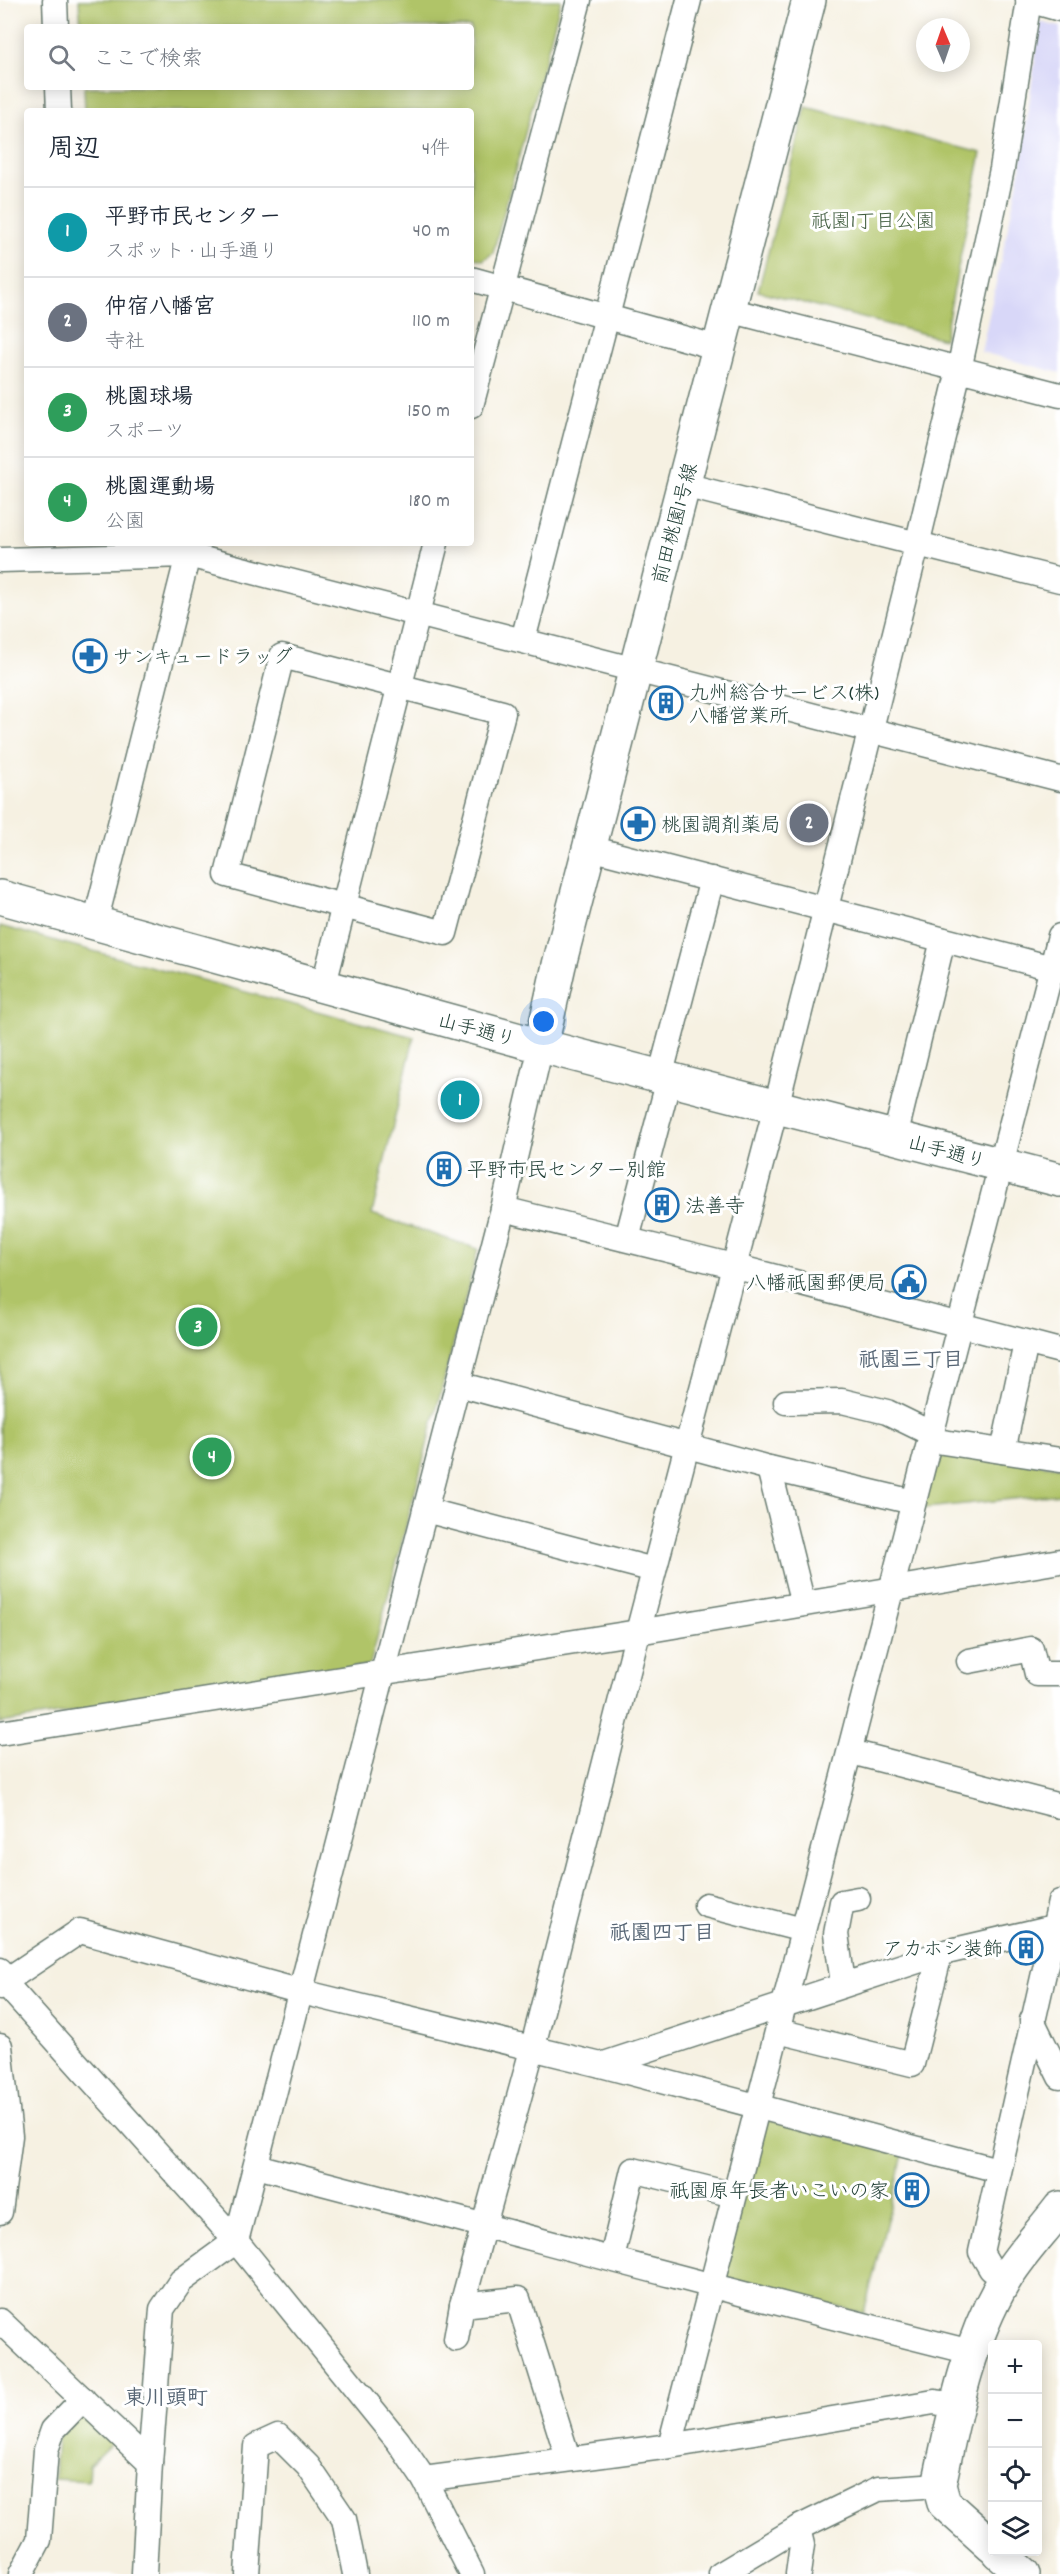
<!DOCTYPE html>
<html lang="ja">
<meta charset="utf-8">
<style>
body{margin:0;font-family:Dekko,"Klee One",sans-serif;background:#f6f6f7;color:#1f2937}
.controls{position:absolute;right:18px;bottom:18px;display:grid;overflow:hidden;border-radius:6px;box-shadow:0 3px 15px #0003}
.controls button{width:54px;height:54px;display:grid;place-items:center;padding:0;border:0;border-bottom:2px solid #e0e1e3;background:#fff;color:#1f2937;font:30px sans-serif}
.compass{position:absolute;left:916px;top:18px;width:54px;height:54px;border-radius:50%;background:#fff;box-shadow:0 3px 15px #0003;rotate:358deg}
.you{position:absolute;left:544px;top:1022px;width:21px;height:21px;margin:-15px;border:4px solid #fff;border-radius:50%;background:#1a73e8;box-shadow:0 0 0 9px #1a73e833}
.badge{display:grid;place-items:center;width:39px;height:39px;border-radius:50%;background:#1f6fb2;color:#fff;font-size:20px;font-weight:700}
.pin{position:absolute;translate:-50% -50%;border:3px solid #fff;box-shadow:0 2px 6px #0006}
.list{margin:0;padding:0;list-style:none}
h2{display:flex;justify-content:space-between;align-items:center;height:78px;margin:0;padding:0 24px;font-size:26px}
h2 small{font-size:20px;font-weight:400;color:#747a83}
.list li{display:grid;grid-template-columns:39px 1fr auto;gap:18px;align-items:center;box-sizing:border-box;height:90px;padding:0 24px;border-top:2px solid #e0e1e3}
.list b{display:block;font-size:22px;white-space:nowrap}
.list p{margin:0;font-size:20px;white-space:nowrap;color:#747a83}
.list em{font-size:20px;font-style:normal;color:#747a83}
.icon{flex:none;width:33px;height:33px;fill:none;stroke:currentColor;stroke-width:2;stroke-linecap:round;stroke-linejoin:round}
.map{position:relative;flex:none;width:1060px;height:2574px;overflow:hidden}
.search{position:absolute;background:#fff;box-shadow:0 3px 15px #0003;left:24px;top:24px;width:450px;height:66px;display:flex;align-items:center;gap:15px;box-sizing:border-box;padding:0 21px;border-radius:6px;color:#747a83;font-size:22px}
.panel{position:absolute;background:#fff;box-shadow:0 3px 15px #0003;left:24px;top:108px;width:450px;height:438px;border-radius:6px}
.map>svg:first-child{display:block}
.built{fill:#d8d7f8}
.green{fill:#b0c467;stroke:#68804e;stroke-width:1.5}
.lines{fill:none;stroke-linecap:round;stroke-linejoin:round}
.street-casing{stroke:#6a7c71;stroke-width:27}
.secondary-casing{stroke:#6a7c71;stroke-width:36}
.street{stroke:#fff;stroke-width:24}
.secondary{stroke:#fff;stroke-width:33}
.labels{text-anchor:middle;stroke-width:6;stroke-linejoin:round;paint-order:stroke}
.park-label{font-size:20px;fill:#435f41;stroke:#fff}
.street-label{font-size:20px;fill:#1f3d34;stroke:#fff}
.poi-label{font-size:20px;fill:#1f3d34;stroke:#fff;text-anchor:start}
.neighbourhood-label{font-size:21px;font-weight:bold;fill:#576675;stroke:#fff}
</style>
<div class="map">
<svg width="1060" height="2574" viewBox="0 0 1060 2574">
<rect width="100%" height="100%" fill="#fff"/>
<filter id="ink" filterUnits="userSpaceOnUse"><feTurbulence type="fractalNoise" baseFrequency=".0167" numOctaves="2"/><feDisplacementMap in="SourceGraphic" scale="12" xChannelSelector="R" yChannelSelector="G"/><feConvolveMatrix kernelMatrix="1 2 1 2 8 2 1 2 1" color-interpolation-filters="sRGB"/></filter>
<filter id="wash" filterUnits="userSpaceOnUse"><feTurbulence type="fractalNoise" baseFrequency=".008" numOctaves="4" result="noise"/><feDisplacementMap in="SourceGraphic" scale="24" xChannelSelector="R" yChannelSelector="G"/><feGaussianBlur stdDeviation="1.35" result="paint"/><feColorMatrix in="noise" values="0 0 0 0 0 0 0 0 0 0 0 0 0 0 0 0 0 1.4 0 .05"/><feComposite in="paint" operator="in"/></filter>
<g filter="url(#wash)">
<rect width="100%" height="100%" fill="#f6f1e2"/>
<!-- built -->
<polygon class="built" points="1040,22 1060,27 1060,373 981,352 1020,172"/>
<!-- green -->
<g class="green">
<polygon points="79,0 561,0 493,253 483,260 471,257 471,111 85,111 84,87 471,87 471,27 81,27"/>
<polygon points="806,107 981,153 944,339 758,291"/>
<polygon points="0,926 414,1037 372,1214 478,1249 370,1665 0,1723"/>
<polygon points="934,1449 1060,1467 1060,1494 917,1509"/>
<polygon points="771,2120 903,2155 864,2313 729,2280 723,2270 760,2125"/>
<polygon points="85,2412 115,2440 89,2465 88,2481 54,2479 57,2437"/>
</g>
</g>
<g filter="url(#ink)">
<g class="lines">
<defs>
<g id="street">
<polyline points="55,0 56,27"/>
<polyline points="1028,0 1060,9"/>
<polyline points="58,87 59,111"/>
<polyline points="471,279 719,348"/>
<polyline points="729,310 1060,395"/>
<polyline points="471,406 579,0"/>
<polyline points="684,485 1060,580"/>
<polyline points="0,560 188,555 1060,779"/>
<polyline points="523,640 689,0"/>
<polygon points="282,656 503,713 445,933 227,875"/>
<polyline points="590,848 1060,970"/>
<polyline points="95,923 188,555"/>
<polyline points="323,988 436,543"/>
<polyline points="660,1077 712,879"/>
<polyline points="895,1137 943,940"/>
<polyline points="503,1209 733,1266 1060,1351"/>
<polyline points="627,1239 669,1079"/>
<polyline points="458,1384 769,1468 913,1502"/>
<polyline points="786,1402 842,1401 887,1412 932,1434"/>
<polyline points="930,1440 1060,1460"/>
<polyline points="1003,1451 1026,1343"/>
<polyline points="769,1468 803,1604"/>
<polyline points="425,1510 654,1570"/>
<polyline points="969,1661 1031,1649 1037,1674 1060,1674"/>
<polyline points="0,1733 638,1632 1060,1561"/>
<polyline points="851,1752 1060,1806"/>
<polyline points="706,1905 803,1930"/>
<polyline points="0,1970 4,1982 236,2241 398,2441 424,2479 472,2574"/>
<polyline points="843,1983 836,1934 842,1902 858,1899"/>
<polyline points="0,1987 4,1982 80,1931 302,1992 601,2065 998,2170"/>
<polyline points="1032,2020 1060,2077"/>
<polyline points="778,2031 912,2064 940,1954"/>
<polyline points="0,2046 10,2136 0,2212"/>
<polyline points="601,2065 942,1953 1054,1927"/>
<path d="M256,2166C494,2227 732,2293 971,2352"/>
<polyline points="612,2258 633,2170 734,2195"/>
<polyline points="1005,2279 991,2269 981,2252 1060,1902"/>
<polyline points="462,2305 518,2299 568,2458"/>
<polyline points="0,2321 150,2463 144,2574"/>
<polyline points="456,2339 462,2305 532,2050 638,1632 776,1107 917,545 959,370 1002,169 1029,0"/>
<polyline points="670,2446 1060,936"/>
<polyline points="150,2463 162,2309 181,2281 236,2241 503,1209 541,1046"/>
<polyline points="424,2479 670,2446 934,2402 957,2405"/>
<polyline points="21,2574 39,2540 46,2450 53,2430 83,2399"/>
<polyline points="247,2574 256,2446 278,2436 308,2466 344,2519 355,2574"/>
<polyline points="721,2574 798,2528 878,2489 939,2485"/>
<polyline points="798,2574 802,2545 798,2528"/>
</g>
<g id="secondary">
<polyline points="0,897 541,1046 1060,1180"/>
<polyline points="541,1046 559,965 809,0"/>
<path d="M992,2546L944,2503L939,2485C954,2415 967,2344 1004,2281C1019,2255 1042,2232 1060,2208"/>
<polyline points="998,2552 1023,2574"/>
</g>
</defs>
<!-- street casing -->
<use href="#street" class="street-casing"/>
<!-- secondary casing -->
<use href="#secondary" class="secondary-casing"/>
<!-- street -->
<use href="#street" class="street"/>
<!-- secondary -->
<use href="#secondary" class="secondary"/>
</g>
</g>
<!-- icons -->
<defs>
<symbol id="pharmacy-ring" viewBox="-11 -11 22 22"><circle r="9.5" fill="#fff" stroke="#1f6fb2" stroke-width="1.5"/><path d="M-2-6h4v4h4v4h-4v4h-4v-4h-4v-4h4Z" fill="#1f6fb2"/></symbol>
<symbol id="building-ring" viewBox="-11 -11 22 22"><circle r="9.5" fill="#fff" stroke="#1f6fb2" stroke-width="1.5"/><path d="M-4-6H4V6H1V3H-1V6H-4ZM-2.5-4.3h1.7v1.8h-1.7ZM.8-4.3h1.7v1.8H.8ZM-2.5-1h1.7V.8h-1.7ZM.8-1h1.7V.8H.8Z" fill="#1f6fb2"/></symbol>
<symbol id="civic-ring" viewBox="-11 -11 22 22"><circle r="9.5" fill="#fff" stroke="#1f6fb2" stroke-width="1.5"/><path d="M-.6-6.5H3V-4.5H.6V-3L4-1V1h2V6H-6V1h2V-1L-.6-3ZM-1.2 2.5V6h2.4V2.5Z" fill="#1f6fb2"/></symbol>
</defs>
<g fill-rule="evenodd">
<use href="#pharmacy-ring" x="71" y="637" width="38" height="38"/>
<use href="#building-ring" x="647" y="684" width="38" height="38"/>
<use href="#pharmacy-ring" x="619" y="805" width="38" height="38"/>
<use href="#building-ring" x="425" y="1150" width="38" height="38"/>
<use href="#building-ring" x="643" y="1186" width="38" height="38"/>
<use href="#civic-ring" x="890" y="1263" width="38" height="38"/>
<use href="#building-ring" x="1007" y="1929" width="38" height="38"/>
<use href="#building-ring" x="893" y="2171" width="38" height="38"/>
</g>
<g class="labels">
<!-- park labels -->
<g class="park-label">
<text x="873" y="227">祇園1丁目公園</text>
</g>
<!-- street labels -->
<g class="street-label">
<text transform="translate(674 523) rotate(-75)" y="7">前田桃園1号線</text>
<text transform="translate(477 1029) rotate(15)" y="7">山手通り</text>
<text transform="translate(947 1151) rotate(15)" y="7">山手通り</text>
</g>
<!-- poi labels -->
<g class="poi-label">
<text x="113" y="663">サンキュードラッグ</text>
<text x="689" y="699">九州総合サービス(株)<tspan x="689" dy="23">八幡営業所</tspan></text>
<text x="661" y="831">桃園調剤薬局</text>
<text x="467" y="1176">平野市民センター別館</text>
<text x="685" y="1212">法善寺</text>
<text x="886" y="1289" text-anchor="end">八幡祇園郵便局</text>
<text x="1003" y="1955" text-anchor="end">アカホシ装飾</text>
<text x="889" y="2197" text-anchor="end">祇園原年長者いこいの家</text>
</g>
<!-- neighbourhood labels -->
<g class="neighbourhood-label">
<text x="911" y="1366">祇園三丁目</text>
<text x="662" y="1939">祇園四丁目</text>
<text x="166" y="2404">東川頭町</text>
</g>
</g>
</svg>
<div class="controls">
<button>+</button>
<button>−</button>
<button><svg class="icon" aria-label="locate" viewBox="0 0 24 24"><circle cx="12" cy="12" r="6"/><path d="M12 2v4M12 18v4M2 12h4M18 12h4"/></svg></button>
<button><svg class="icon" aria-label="layers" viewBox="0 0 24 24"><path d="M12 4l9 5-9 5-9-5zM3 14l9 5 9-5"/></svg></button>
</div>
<svg class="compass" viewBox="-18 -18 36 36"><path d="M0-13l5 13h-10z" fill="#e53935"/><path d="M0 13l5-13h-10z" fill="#747a83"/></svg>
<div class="you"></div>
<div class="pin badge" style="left:460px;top:1100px;background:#0f9aa8">1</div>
<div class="pin badge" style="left:809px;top:823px;background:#6b7280">2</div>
<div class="pin badge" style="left:198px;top:1327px;background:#2e9e5b">3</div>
<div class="pin badge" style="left:212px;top:1457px;background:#2e9e5b">4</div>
<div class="search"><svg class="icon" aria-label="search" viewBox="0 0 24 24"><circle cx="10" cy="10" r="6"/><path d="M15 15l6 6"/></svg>ここで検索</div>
<section class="panel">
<h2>周辺<small>4件</small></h2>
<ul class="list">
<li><span class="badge" style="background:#0f9aa8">1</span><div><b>平野市民センター</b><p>スポット · 山手通り</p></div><em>40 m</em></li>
<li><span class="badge" style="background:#6b7280">2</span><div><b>仲宿八幡宮</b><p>寺社</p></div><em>110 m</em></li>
<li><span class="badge" style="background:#2e9e5b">3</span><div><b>桃園球場</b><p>スポーツ</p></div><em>150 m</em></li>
<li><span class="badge" style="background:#2e9e5b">4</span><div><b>桃園運動場</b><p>公園</p></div><em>180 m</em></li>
</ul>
</section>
</div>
